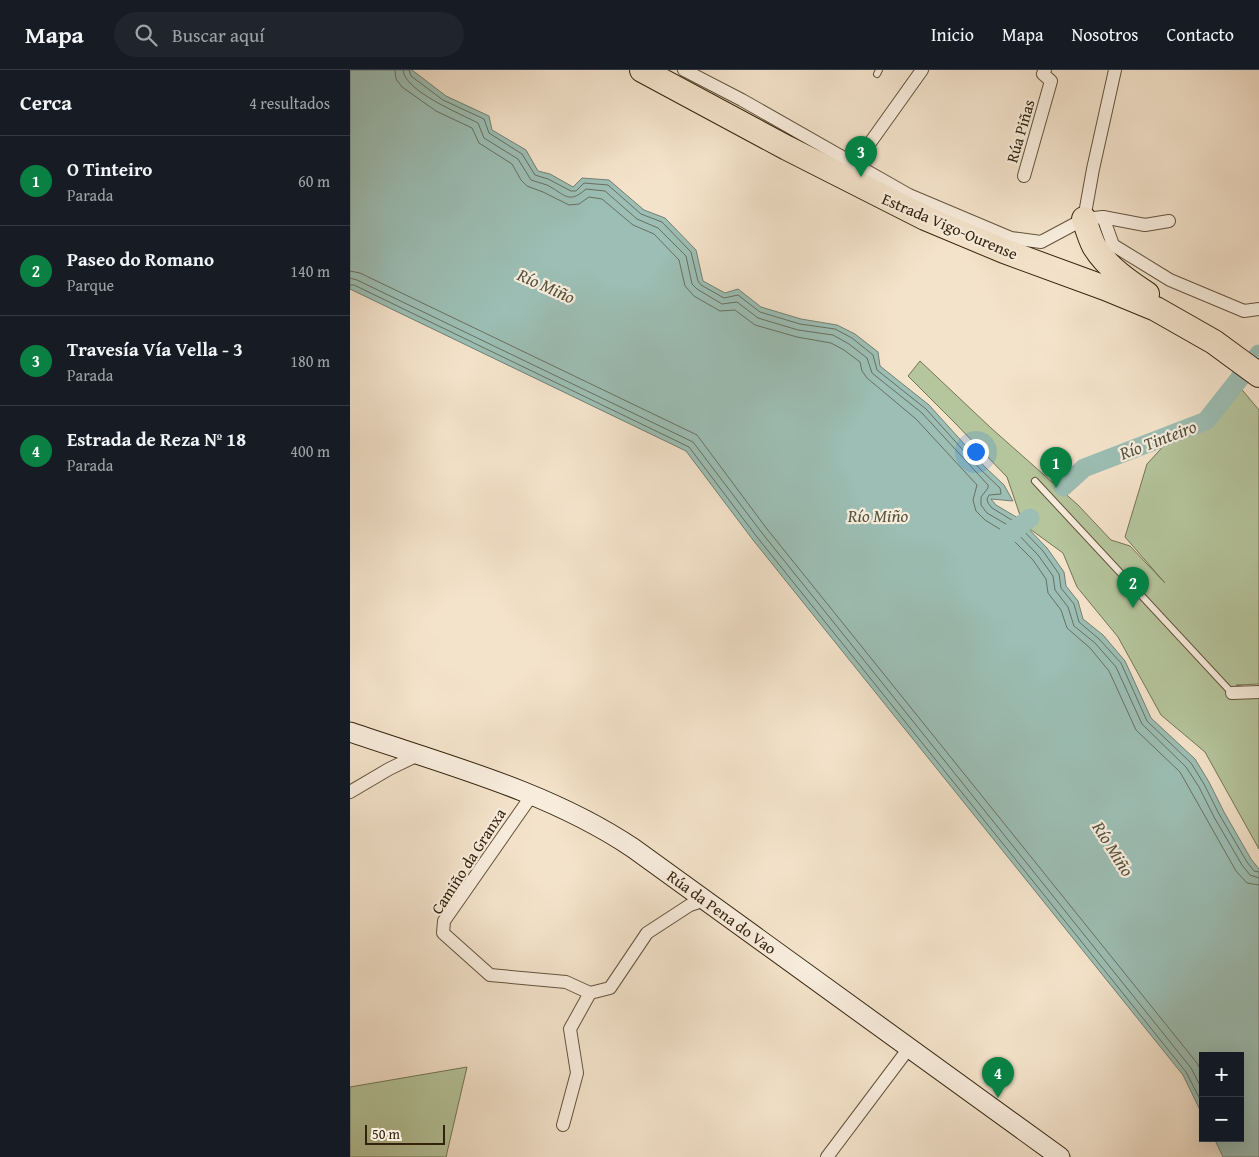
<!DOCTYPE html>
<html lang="es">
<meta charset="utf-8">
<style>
body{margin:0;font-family:"Gentium Book Plus",serif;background:#20242c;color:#f1f3f6}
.controls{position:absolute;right:15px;bottom:15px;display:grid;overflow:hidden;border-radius:0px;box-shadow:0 5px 20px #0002}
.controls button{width:45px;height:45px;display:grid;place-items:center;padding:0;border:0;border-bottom:1px solid #363941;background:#171b24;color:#f1f3f6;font:25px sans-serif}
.scale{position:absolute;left:15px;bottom:12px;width:80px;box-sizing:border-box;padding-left:5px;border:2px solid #34230c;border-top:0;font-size:14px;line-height:18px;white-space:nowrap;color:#34230c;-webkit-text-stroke:4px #f8eddd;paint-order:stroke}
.you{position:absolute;left:625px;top:381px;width:18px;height:18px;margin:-12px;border:4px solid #fff;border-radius:50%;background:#1a73e8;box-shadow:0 0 0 8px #1a73e833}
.badge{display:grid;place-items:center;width:32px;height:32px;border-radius:50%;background:#0b8043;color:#fff;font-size:16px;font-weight:700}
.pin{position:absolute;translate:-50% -41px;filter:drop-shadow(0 1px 2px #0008)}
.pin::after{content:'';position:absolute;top:26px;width:18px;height:15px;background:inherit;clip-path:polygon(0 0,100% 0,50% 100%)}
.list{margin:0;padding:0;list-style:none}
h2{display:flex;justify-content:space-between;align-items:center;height:65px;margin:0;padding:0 20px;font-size:21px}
h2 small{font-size:16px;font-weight:400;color:#9ea1a6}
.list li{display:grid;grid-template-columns:32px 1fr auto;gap:15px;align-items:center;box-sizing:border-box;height:90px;padding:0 20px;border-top:1px solid #363941}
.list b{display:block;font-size:19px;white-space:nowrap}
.list p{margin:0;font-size:16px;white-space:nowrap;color:#9ea1a6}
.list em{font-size:16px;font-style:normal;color:#9ea1a6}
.icon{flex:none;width:28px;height:28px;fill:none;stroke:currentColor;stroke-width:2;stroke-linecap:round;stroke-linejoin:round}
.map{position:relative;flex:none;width:909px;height:1087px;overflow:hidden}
header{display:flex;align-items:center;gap:30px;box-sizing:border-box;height:70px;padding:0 25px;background:#171b24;border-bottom:1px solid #363941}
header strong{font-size:24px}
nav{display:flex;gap:28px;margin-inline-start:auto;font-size:18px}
.search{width:350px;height:45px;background:#20242c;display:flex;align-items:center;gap:12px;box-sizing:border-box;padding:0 18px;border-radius:28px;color:#9ea1a6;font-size:19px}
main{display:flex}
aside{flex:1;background:#171b24}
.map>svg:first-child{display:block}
.green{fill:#b5c59c;stroke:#747454}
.water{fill:#9cbeb4;stroke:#728071}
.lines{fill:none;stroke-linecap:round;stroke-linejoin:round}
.shore{stroke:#687060;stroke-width:1}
.river{stroke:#9cbeb4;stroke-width:19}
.lane-casing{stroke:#64533c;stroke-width:8}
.street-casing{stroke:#64533c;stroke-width:14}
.secondary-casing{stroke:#34230c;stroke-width:21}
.highway-casing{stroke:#34230c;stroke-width:26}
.lane{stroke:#f8eddd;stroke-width:6}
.street{stroke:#f8eddd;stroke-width:12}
.secondary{stroke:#f8eddd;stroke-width:19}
.highway{stroke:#f4e3cb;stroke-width:24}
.labels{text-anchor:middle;stroke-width:4.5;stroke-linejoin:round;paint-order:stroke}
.street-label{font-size:16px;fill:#34230c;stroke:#f8eddd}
.water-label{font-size:18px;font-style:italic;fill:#53523e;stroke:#f8eddd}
</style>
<header>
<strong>Mapa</strong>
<div class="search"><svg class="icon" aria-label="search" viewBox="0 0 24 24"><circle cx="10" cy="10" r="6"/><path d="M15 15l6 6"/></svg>Buscar aquí</div>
<nav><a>Inicio</a><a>Mapa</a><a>Nosotros</a><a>Contacto</a></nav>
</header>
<main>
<aside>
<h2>Cerca<small>4 resultados</small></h2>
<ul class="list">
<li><span class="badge">1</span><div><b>O Tinteiro</b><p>Parada</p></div><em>60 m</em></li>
<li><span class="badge">2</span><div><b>Paseo do Romano</b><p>Parque</p></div><em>140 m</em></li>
<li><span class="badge">3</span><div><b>Travesía Vía Vella - 3</b><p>Parada</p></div><em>180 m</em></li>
<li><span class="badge">4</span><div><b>Estrada de Reza Nº 18</b><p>Parada</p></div><em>400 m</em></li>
</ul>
</aside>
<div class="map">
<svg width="909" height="1087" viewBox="0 0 909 1087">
<rect width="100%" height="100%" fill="#f4e3cb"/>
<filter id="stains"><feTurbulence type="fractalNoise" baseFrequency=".004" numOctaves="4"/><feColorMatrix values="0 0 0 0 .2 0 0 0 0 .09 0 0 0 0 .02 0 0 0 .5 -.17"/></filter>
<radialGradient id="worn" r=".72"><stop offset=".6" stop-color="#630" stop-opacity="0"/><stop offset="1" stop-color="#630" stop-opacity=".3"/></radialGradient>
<!-- green -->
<g class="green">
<polygon points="570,291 641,358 728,435 761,470 780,476 815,513 775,467 797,394 821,368 862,355 888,315 909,340 909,614 886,615 909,619 909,779 855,682 811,645 768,567 727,517 713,483 673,454 657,407 604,352 558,306"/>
<polygon points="117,997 96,1087 0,1087 0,1017"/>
</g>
<!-- water -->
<polygon class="water" points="0,0 62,0 96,26 139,46 142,60 176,80 188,101 200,104 223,117 232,108 259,110 294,140 315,148 346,180 353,211 375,223 388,219 411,237 451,249 487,255 505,264 528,282 530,296 579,335 635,397 654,415 663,431 641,429 646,435 668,448 697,478 714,502 716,516 728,531 733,549 753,565 775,591 801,648 845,689 859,712 874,742 901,789 909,799 909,1087 873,1087 864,1068 890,1068 890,986 853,986 853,1046 833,1005 403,470 336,381 0,219"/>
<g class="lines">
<!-- shore -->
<g class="shore">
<polyline points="45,0 46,9 52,17 86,41 122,58 129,73 162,94 171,110 177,116 193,122 219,135 229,134 239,127 252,129 283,155 304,164 329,190 335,216 344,226 370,241 385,240 405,255 447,267 481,273 494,280 510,292 512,301 517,308 566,349 627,415 623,430 626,441 635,450 656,463 683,490 696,509 698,523 711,540 717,558 740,578 759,601 786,660 830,702 886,801 897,813 909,815"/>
<path d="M53,0C54,21 111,44 128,53L134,68L168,89L181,110C186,112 192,113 197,115C215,124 218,135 236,119L255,121L287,149L308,158L336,186L342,214L347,219L372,234L387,232L408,248L448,260L483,265L499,274L517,288L522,303L572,343L638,415V418L631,427V435L637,443L661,457L688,485L703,506L705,520L718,537L724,556L745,573L766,597L792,654L836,697L849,717L864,747L892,795L900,805L909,808"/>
<polyline points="59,0 61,6 93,30 134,49 139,63 172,84 185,105 198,109 221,121 226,121 234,113 258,115 291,144 312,152 341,182 348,211 351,215 374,228 388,225 410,242 450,254 485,259 502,268 523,285 527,300 576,339 631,400 650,418 651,424 639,425 637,429 638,433 642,438 665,452 693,481 709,504 711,518 724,534 729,552 749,569 771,593 797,651 841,693 854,714 869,744 897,792 904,801 909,802"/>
<polyline points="0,201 10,203 347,365 417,459 847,993 853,1004"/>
<polyline points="0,208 7,210 343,372 412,463 841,998 853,1021"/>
<polyline points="0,215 4,215 339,377 407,467 836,1002 853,1035"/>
</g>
<!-- river -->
<g class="river">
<polyline points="713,417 734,398 856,351 909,284"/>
<polyline points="653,469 680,448"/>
</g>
<defs>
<g id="lane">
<polyline points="527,4 529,0"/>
<polyline points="685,411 882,623"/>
</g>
<g id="street">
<polyline points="334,0 392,30 559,125 661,168 691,172 734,149 753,147 795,155 819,151"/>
<polyline points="505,94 572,0"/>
<polyline points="674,106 701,11 693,4 695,0"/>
<polyline points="753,147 763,175 820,210 894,241 909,239"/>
<polyline points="734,149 743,99 765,0"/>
<polyline points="882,623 909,622"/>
<polyline points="0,722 39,699 68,685"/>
<polyline points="182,725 94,851 93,863 140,905 216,912 240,923"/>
<polyline points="213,1055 227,1003 220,959 240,923 260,918 297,863 340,835 355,830"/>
<polyline points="477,1087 559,978"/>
</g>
<path id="secondary" d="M0,662C96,695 198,721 283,778L710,1087"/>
<g id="highway">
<polyline points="292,0 437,78 575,148 654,181 755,218 806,239 864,272 909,305"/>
<path d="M734,149C737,158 740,168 744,176C757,197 777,211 797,224"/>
</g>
</defs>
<!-- lane casing -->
<use href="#lane" class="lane-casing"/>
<!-- street casing -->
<use href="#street" class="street-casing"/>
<!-- secondary casing -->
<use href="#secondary" class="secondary-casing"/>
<!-- highway casing -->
<use href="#highway" class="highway-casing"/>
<!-- lane -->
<use href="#lane" class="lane"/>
<!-- street -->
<use href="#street" class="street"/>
<!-- secondary -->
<use href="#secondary" class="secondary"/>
<!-- highway -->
<use href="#highway" class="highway"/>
</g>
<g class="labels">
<!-- street labels -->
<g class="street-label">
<text transform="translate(670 61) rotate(-74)" y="6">Rúa Piñas</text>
<text transform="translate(600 156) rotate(23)" y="6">Estrada Vigo-Ourense</text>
<text transform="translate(118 791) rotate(-57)" y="6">Camiño da Granxa</text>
<text transform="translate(372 842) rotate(36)" y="6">Rúa da Pena do Vao</text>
</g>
<!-- water labels -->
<g class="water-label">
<text transform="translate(196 216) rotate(24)" y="6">Río Miño</text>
<text transform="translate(808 370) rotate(-21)" y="6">Río Tinteiro</text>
<text x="528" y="452">Río Miño</text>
<text transform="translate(763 779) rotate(58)" y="6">Río Miño</text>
</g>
</g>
<rect width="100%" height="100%" filter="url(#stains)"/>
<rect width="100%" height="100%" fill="url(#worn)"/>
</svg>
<div class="controls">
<button>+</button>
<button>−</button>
</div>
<div class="scale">50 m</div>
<div class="you"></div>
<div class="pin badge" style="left:706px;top:418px">1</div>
<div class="pin badge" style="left:783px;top:538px">2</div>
<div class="pin badge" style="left:511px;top:107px">3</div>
<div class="pin badge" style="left:648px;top:1028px">4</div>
</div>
</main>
